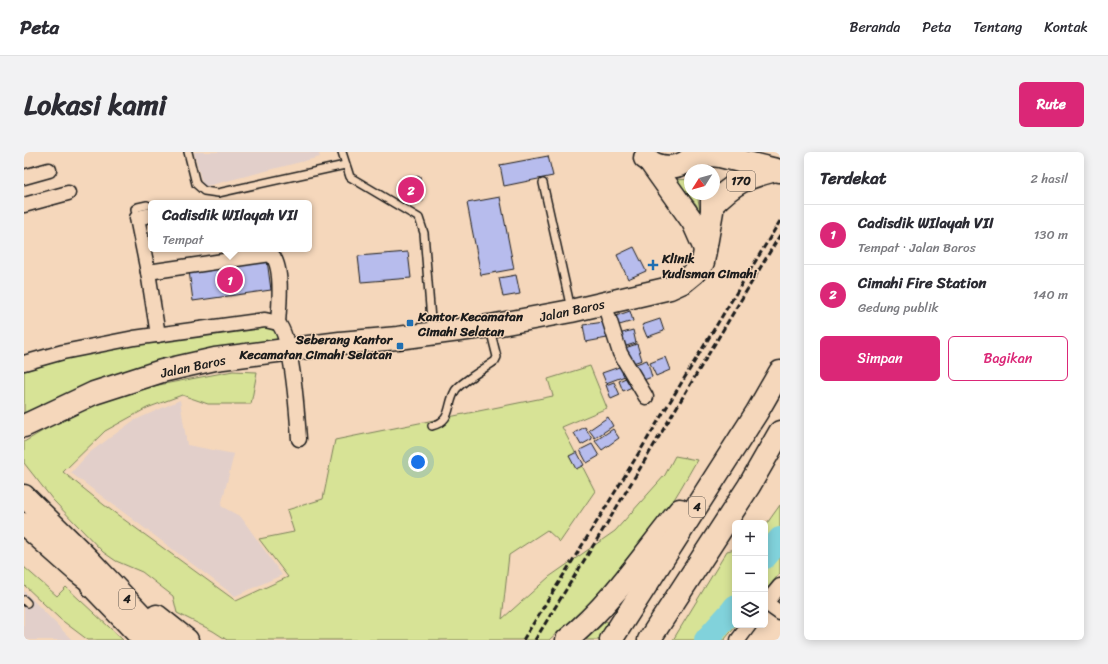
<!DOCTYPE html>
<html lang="id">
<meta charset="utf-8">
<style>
body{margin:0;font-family:Sriracha,sans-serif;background:#f2f2f3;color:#2b2b33}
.controls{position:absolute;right:12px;bottom:12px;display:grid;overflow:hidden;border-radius:6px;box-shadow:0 2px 10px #0003}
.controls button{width:36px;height:36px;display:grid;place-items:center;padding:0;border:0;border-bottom:1px solid #e1e1e2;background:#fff;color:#2b2b33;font:20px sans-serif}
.compass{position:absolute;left:660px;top:12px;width:36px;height:36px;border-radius:50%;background:#fff;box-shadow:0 2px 10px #0003;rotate:233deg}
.you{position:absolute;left:394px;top:310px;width:14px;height:14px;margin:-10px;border:3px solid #fff;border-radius:50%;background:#1a73e8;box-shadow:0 0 0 6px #1a73e833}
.badge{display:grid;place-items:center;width:26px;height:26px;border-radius:50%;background:#db2777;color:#fff;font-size:13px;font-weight:700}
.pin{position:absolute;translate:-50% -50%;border:2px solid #fff;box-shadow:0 1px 4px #0006}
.popup{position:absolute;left:124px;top:48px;width:164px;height:52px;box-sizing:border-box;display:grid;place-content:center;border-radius:6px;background:#fff;filter:drop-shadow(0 1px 3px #0005);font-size:13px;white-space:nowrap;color:#7c7c81}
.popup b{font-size:15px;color:#2b2b33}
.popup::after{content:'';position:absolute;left:50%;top:100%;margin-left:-8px;border:8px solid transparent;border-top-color:#fff}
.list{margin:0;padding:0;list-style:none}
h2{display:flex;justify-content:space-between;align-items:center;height:52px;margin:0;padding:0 16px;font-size:17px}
h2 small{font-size:13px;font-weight:400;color:#7c7c81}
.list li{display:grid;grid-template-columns:26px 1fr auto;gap:12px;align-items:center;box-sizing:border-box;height:60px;padding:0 16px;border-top:1px solid #e1e1e2}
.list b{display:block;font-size:15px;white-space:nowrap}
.list p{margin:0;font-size:13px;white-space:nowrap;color:#7c7c81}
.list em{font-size:13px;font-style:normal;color:#7c7c81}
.actions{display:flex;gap:8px;padding:12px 16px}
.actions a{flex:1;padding:9px 0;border:1px solid #db2777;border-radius:6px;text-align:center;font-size:14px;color:#db2777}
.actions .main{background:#db2777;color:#fff}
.icon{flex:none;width:22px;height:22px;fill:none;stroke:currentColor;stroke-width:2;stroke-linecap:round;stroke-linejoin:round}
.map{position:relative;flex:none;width:756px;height:488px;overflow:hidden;border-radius:6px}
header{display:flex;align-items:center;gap:24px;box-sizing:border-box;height:56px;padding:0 20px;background:#fff;border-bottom:1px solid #e1e1e2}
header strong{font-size:19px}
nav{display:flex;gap:22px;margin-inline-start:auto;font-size:14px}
.intro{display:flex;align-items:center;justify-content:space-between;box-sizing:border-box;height:96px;padding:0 24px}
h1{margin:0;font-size:28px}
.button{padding:10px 18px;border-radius:6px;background:#db2777;color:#fff;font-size:14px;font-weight:700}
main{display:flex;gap:24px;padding:0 24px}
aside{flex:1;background:#fff;border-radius:6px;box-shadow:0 2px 10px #0003}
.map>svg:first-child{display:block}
.built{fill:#e2cfca}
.green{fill:#d7e396;stroke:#7a8059}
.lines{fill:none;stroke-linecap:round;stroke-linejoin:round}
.river{stroke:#81d2db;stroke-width:24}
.building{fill:#b7bced;stroke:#1c1c1c}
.service-casing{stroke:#1c1c1c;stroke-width:10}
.minor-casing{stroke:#1c1c1c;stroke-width:17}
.primary-casing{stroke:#1c1c1c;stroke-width:25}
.motorway-casing{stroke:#1c1c1c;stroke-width:25}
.service{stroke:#f5d7bb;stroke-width:7}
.minor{stroke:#f5d7bb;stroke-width:14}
.primary{stroke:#f5d7bb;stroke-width:22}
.motorway{stroke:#f5d7bb;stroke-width:22}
.rail{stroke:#1c1c1c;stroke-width:3;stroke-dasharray:6 3;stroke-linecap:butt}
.poi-dot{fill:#1f6fb2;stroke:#f5d7bb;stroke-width:1.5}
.labels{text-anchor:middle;stroke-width:3;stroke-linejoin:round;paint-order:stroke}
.shield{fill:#f5d7bb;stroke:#5d544c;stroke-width:1}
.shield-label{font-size:12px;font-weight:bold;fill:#1c1c1c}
.poi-label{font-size:13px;font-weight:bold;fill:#1c1c1c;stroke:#f5d7bb;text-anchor:start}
.street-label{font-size:13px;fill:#1c1c1c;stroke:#f5d7bb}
</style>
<header>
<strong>Peta</strong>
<nav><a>Beranda</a><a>Peta</a><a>Tentang</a><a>Kontak</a></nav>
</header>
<div class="intro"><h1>Lokasi kami</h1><a class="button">Rute</a></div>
<main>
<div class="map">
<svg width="756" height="488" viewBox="0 0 756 488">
<rect width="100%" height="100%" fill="#f5d7bb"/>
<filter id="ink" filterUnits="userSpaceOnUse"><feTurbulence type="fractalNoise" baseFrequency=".025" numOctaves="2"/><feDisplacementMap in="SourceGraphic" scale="8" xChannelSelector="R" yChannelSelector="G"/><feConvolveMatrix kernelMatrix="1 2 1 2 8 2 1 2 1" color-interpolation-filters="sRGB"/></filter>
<g filter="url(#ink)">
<!-- built -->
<g class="built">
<polygon points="170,0 294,0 296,5 179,35"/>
<polygon points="156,248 163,293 210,302 197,354 217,365 258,423 211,444 47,321 65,301 109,269"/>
<polygon points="0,439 48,488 0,488"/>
</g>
<!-- green -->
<g class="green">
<polygon points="666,27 666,42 673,42 677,64 672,52 652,28"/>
<polygon points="241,175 251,179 255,190 74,229 0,262 0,219 83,195"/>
<path d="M566,214L583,256L538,275L571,339L536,390L523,378L485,403L478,467L525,425L591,379L641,323L651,304L673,308C651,347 627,388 596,421C574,444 549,466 525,488H203L189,479L153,461L149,444L118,420L92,409L79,400L29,348L0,311V290L64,252L124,235L209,219L233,220L227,252H184L158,243L123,256L81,279L39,320L80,353L212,449L264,425L235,387L270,380L263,358L299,347L311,288L529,244L524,227Z"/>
<polygon points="756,353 756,421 741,439 741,374"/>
<polygon points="711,397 711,473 713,473 700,488 649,488 703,399"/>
<polygon points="0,415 33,444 42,435 99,488 64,488 36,467 0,433"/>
<polygon points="582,469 586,471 576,488 562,488"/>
</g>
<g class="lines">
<!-- river -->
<g class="river">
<polyline points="741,405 756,387"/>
<polyline points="682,488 708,459 711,455"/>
</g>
</g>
<!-- building -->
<g class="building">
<polygon points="524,4 529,24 480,34 476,13"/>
<polygon points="396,24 399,49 379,51 376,27"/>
<polygon points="476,45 490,117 457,123 443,51"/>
<polygon points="610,95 622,119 604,127 593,103"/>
<polygon points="384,100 387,126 337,130 334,104"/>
<polygon points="243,108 247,138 169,149 165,119"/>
<polygon points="492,123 496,142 479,145 475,126"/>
<polygon points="606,159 609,169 592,174 589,165"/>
<polygon points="636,167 640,179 623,185 618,173"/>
<polygon points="580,170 583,186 562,190 559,173"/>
<polygon points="609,178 612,191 599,195 595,182"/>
<polygon points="613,192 618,208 606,212 601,196"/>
<polygon points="641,205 646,218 632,224 626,211"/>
<polygon points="623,208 628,225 614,230 609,213"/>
<polygon points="598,214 601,224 582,231 578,221"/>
<polygon points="604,225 608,235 599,239 595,229"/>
<polygon points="590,230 596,243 587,247 582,233"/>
<polygon points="584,265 589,274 571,286 565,278"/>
<polygon points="561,275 568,287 557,293 550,281"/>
<polygon points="589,277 595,286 578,298 571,289"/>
<polygon points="568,292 575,304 563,311 556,298"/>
<polygon points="553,300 560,313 552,317 545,304"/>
</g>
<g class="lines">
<defs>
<g id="service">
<polyline points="164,0 172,32 180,39 194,41 321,13"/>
<polyline points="318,0 326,25 395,66 400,81 408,180"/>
<polyline points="519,31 547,157"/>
<polyline points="113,66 111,57 114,55 123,53"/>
<path d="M408,274C429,268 422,255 431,239C434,232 463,215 471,209L473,205L466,177"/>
<polyline points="0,448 3,451"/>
</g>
<g id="minor">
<polyline points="0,25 25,18"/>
<polyline points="0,53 44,41"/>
<polyline points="127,63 113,66 124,120 134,183"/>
<path d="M124,120L247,102C260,114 255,155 254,171"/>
<polyline points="580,151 596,201 622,245"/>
<path d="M0,211L39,200L110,186L241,168L254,171C269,188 273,262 275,287"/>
<polyline points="742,451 756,461"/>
<polyline points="741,452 756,434"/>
<polyline points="714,488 725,473"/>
</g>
<g id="primary">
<path d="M621,6C637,19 660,18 672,0"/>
<polyline points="668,7 687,3 696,4 756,19"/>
<polyline points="627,11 669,70 681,97"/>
<path d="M689,52C711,30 721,26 751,18"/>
<polyline points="0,274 70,241 138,219 191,207 316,191 374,186 466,174 547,159 646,136 659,130 670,121 679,110 688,59 688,42"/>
</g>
<g id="motorway">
<polyline points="0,344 64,407 141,488"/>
<polyline points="0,372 53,419 83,442"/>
<polyline points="68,434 120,488"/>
<polyline points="133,464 163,488"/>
<path d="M543,488C588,451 620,402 656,358"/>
<polyline points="587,488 733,260 756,220"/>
<polyline points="625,488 725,334 756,280"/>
</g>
</defs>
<!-- service casing -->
<use href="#service" class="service-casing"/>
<!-- minor casing -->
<use href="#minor" class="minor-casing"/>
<!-- primary casing -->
<use href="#primary" class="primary-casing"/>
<!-- motorway casing -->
<use href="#motorway" class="motorway-casing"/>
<!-- service -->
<use href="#service" class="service"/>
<!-- minor -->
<use href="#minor" class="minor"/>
<!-- primary -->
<use href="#primary" class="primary"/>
<!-- motorway -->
<use href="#motorway" class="motorway"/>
<!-- rail -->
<g class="rail">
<polyline points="499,488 577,363 756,69"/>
<polyline points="511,488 585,368 756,83"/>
</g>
</g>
</g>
<!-- markers -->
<g class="poi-dot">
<path d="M627 107h4v4h4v4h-4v4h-4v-4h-4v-4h4z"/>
<rect x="382" y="167" width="8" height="8" rx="2"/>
<rect x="372" y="190" width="8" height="8" rx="2"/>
</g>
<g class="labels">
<!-- shield labels -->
<g class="shield">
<rect x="703" y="19" width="28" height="20" rx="3"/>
<rect x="665" y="345" width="16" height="20" rx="3"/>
<rect x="95" y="437" width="16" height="20" rx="3"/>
</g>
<g class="shield-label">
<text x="717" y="33">170</text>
<text x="673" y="359">4</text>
<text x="103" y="451">4</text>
</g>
<!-- poi labels -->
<g class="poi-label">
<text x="638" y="111">Klinik<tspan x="638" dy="15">Yudisman Cimahi</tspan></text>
<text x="394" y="169">Kantor Kecamatan<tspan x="394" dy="15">Cimahi Selatan</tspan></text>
<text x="368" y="192" text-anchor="end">Seberang Kantor<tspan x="368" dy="15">Kecamatan Cimahi Selatan</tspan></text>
</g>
<!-- street labels -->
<g class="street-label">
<text transform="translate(548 158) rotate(-12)" y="5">Jalan Baros</text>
<text transform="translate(169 214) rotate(-12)" y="5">Jalan Baros</text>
</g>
</g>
</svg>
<div class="controls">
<button>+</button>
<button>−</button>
<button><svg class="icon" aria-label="layers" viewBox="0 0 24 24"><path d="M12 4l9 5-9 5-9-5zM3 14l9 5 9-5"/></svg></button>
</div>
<svg class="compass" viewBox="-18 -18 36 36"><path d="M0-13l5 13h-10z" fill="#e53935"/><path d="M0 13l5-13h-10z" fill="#7c7c81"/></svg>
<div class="you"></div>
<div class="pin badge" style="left:206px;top:128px">1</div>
<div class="popup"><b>Cadisdik WIlayah VII</b>Tempat</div>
<div class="pin badge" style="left:387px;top:38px">2</div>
</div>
<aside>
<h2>Terdekat<small>2 hasil</small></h2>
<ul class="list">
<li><span class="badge">1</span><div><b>Cadisdik WIlayah VII</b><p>Tempat · Jalan Baros</p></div><em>130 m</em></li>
<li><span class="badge">2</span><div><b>Cimahi Fire Station</b><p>Gedung publik</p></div><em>140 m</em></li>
</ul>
<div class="actions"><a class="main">Simpan</a><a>Bagikan</a></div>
</aside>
</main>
